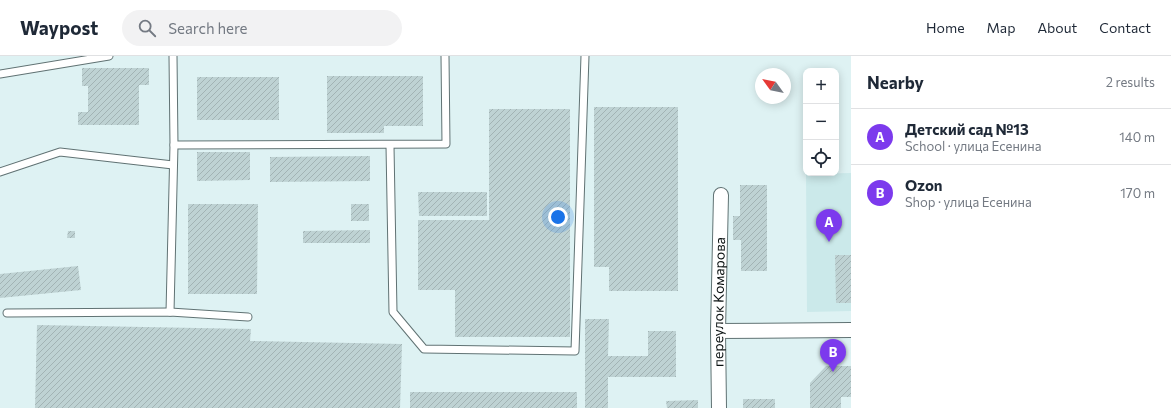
<!DOCTYPE html>
<meta charset="utf-8">
<style>
body{margin:0;font-family:Commissioner,sans-serif;background:#f2f2f3;color:#1f2937}
.controls{position:absolute;right:12px;top:12px;display:grid;overflow:hidden;border-radius:8px;box-shadow:0 2px 10px #0003}
.controls button{width:36px;height:36px;display:grid;place-items:center;padding:0;border:0;border-bottom:1px solid #e0e1e3;background:#fff;color:#1f2937;font:20px sans-serif}
.compass{position:absolute;left:755px;top:12px;width:36px;height:36px;border-radius:50%;background:#fff;box-shadow:0 2px 10px #0003;rotate:303deg}
.you{position:absolute;left:558px;top:161px;width:14px;height:14px;margin:-10px;border:3px solid #fff;border-radius:50%;background:#1a73e8;box-shadow:0 0 0 6px #1a73e833}
.badge{display:grid;place-items:center;width:26px;height:26px;border-radius:50%;background:#7c3aed;color:#fff;font-size:13px;font-weight:700}
.pin{position:absolute;translate:-50% -33px;filter:drop-shadow(0 1px 2px #0008)}
.pin::after{content:'';position:absolute;top:21px;width:14px;height:12px;background:inherit;clip-path:polygon(0 0,100% 0,50% 100%)}
.list{margin:0;padding:0;list-style:none}
h2{display:flex;justify-content:space-between;align-items:center;height:52px;margin:0;padding:0 16px;font-size:17px}
h2 small{font-size:13px;font-weight:400;color:#747a83}
.list li{display:grid;grid-template-columns:26px 1fr auto;gap:12px;align-items:center;box-sizing:border-box;height:56px;padding:0 16px;border-top:1px solid #e0e1e3}
.list b{display:block;font-size:15px;white-space:nowrap}
.list p{margin:0;font-size:13px;white-space:nowrap;color:#747a83}
.list em{font-size:13px;font-style:normal;color:#747a83}
.icon{flex:none;width:22px;height:22px;fill:none;stroke:currentColor;stroke-width:2;stroke-linecap:round;stroke-linejoin:round}
.map{position:relative;flex:none;width:851px;height:352px;overflow:hidden}
header{display:flex;align-items:center;gap:24px;box-sizing:border-box;height:56px;padding:0 20px;background:#fff;border-bottom:1px solid #e0e1e3}
header strong{font-size:19px}
nav{display:flex;gap:22px;margin-inline-start:auto;font-size:14px}
.search{width:280px;height:36px;background:#f2f2f3;display:flex;align-items:center;gap:10px;box-sizing:border-box;padding:0 14px;border-radius:22px;color:#747a83;font-size:15px}
main{display:flex}
aside{flex:1;background:#fff}
.map>svg:first-child{display:block}
.built{fill:#cbe9ea}
.building{fill:url(#building-hatch)}
.lines{fill:none;stroke-linecap:round;stroke-linejoin:round}
.service-casing{stroke:#607273;stroke-width:9}
.minor-casing{stroke:#607273;stroke-width:16}
.service{stroke:#fff;stroke-width:7}
.minor{stroke:#fff;stroke-width:14}
.labels{text-anchor:middle;stroke-width:3.5;stroke-linejoin:round;paint-order:stroke}
.street-label{font-size:14px;fill:#091010;stroke:#fff}
</style>
<header>
<strong>Waypost</strong>
<div class="search"><svg class="icon" aria-label="search" viewBox="0 0 24 24"><circle cx="10" cy="10" r="6"/><path d="M15 15l6 6"/></svg>Search here</div>
<nav><a>Home</a><a>Map</a><a>About</a><a>Contact</a></nav>
</header>
<main>
<div class="map">
<svg width="851" height="352" viewBox="0 0 851 352">
<defs>
<pattern id="building-hatch" width="6" height="6" patternUnits="userSpaceOnUse"><rect width="6" height="6" fill="#bed2d3"/><path d="M-1 1l2-2M0 6l6-6M5 7l2-2" fill="none" stroke="#a2b3b4"/></pattern>
</defs>
<rect width="100%" height="100%" fill="#def2f3"/>
<!-- built -->
<polygon class="built" points="851,117 851,255 807,256 806,118"/>
<!-- building -->
<g class="building">
<polygon points="82,12 149,12 149,29 139,29 139,69 78,69 78,56 88,56 88,30 82,30"/>
<polygon points="327,20 423,20 423,70 384,70 384,77 327,77"/>
<rect x="197" y="21" width="82" height="43"/>
<polygon points="594,51 678,51 678,235 609,235 609,211 594,211"/>
<polygon points="489,53 570,53 570,281 455,281 455,234 418,234 418,164 489,164"/>
<polygon points="197,96 250,96 250,124 197,125"/>
<polygon points="370,100 370,125 270,126 270,101"/>
<polygon points="740,129 767,129 767,215 741,215 741,184 733,184 733,160 740,160"/>
<polygon points="418,136 487,136 487,160 419,160"/>
<polygon points="188,148 258,148 257,238 188,238"/>
<rect x="351" y="148" width="18" height="17"/>
<polygon points="370,174 370,187 303,187 303,175"/>
<polygon points="68,175 75,175 75,182 67,182"/>
<polygon points="835,199 851,199 851,247 836,247"/>
<polygon points="78,210 81,234 0,242 0,218"/>
<polygon points="585,263 609,263 608,300 648,300 648,275 676,275 676,321 608,321 608,352 585,352"/>
<polygon points="37,269 251,273 250,285 402,288 400,352 35,352"/>
<polygon points="826,310 851,310 851,341 841,341 841,352 810,352 810,327"/>
<rect x="410" y="336" width="167" height="16"/>
<rect x="743" y="343" width="32" height="9"/>
<polygon points="698,344 698,352 667,352 666,345"/>
</g>
<g class="lines">
<defs>
<g id="service">
<polyline points="0,18 109,0"/>
<polyline points="174,89 446,88 445,0"/>
<polyline points="390,90 393,256 424,293 575,295 585,0"/>
<polyline points="0,116 60,96 173,109"/>
<polyline points="170,256 174,89 173,0"/>
<polyline points="7,257 170,256 248,261"/>
</g>
<g id="minor">
<polyline points="718,275 851,274"/>
<path id="s1" d="M719,352L718,275L721,139"/>
</g>
</defs>
<!-- service casing -->
<use href="#service" class="service-casing"/>
<!-- minor casing -->
<use href="#minor" class="minor-casing"/>
<!-- service -->
<use href="#service" class="service"/>
<!-- minor -->
<use href="#minor" class="minor"/>
</g>
<g class="labels">
<!-- street labels -->
<g class="street-label">
<text dy="5" stroke="none"><textPath href="#s1" startOffset="106">переулок Комарова</textPath></text>
</g>
</g>
</svg>
<div class="controls">
<button>+</button>
<button>−</button>
<button><svg class="icon" aria-label="locate" viewBox="0 0 24 24"><circle cx="12" cy="12" r="6"/><path d="M12 2v4M12 18v4M2 12h4M18 12h4"/></svg></button>
</div>
<svg class="compass" viewBox="-18 -18 36 36"><path d="M0-13l5 13h-10z" fill="#e53935"/><path d="M0 13l5-13h-10z" fill="#747a83"/></svg>
<div class="you"></div>
<div class="pin badge" style="left:829px;top:186px">A</div>
<div class="pin badge" style="left:833px;top:316px">B</div>
</div>
<aside>
<h2>Nearby<small>2 results</small></h2>
<ul class="list">
<li><span class="badge">A</span><div><b>Детский сад №13</b><p>School · улица Есенина</p></div><em>140 m</em></li>
<li><span class="badge">B</span><div><b>Ozon</b><p>Shop · улица Есенина</p></div><em>170 m</em></li>
</ul>
</aside>
</main>
